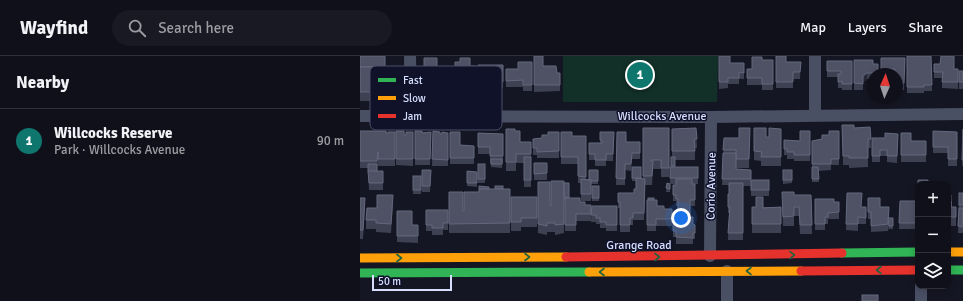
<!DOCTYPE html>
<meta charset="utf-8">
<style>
body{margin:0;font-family:Signika,sans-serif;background:#191923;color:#f1f3f6}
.controls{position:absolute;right:12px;bottom:12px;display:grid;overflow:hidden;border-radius:8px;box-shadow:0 2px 6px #0003}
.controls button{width:36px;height:36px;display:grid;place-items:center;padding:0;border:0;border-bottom:1px solid #303039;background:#10101a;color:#f1f3f6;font:20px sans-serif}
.compass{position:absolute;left:507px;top:12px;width:36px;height:36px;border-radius:50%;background:#10101a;box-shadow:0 2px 6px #0003;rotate:3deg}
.scale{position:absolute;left:12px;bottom:10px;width:80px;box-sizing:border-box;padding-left:4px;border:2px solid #d7deff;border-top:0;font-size:11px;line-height:14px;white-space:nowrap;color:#d7deff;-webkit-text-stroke:3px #0f1229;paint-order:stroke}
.you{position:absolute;left:321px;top:162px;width:14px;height:14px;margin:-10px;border:3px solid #fff;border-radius:50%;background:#1a73e8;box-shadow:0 0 0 6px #1a73e833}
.badge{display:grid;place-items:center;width:26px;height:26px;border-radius:50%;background:#0f766e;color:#fff;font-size:13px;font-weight:700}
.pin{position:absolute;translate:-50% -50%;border:2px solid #fff;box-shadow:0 1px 4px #0006}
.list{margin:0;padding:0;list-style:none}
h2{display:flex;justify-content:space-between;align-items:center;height:52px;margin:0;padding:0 16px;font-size:17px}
h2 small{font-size:13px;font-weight:400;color:#9c9da2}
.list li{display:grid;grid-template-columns:26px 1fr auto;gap:12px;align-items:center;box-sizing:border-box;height:64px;padding:0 16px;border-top:1px solid #303039}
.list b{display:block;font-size:15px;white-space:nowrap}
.list p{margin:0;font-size:13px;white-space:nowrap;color:#9c9da2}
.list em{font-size:13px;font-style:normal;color:#9c9da2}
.icon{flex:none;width:22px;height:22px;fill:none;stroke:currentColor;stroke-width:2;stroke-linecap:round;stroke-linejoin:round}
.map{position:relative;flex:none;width:603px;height:245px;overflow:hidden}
header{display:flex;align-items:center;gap:24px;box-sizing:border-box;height:56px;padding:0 20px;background:#10101a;border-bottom:1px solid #303039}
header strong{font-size:19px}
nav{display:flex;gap:22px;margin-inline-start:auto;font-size:14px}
.search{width:280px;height:36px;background:#191923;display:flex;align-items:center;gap:10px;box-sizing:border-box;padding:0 14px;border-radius:22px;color:#9c9da2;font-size:15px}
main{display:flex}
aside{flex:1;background:#10101a}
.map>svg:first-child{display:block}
.green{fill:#123028}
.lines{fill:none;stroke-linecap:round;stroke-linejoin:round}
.street{stroke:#4a5064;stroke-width:12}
.fast{stroke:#30b455;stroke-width:9}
.slow{stroke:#ff9f0a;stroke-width:9}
.jam{stroke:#e5322d;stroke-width:9}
.wall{fill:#3e4152}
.shaded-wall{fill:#272937}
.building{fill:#4f5265;stroke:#64687d}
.oneway{stroke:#20633f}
.labels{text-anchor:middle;stroke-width:3;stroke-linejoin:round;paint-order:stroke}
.street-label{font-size:12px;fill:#d7deff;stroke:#0f1229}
.key{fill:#0f1229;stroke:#4b4f69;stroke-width:1}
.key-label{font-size:11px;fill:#d7deff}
</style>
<header>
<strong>Wayfind</strong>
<div class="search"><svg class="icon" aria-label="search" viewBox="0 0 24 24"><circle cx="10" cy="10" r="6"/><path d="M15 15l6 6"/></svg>Search here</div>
<nav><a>Map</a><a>Layers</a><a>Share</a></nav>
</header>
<main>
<aside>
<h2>Nearby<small></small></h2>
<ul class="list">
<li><span class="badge">1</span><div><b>Willcocks Reserve</b><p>Park · Willcocks Avenue</p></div><em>90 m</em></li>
</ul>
</aside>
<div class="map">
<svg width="603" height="245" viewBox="0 0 603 245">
<rect width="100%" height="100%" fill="#151623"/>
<!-- green -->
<polygon class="green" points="203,0 358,0 357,46 203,46"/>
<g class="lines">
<!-- street -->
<g class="street">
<polyline points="50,0 51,60"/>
<polyline points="455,0 455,59"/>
<polyline points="0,60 351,61 603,58"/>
<polyline points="350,200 351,61"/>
<polyline points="367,215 367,245"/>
<polyline points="561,230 561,245"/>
</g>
<!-- fast -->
<g class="fast">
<polyline points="482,197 558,196"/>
<polyline points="588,214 603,214"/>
<polyline points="0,217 229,216"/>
</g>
<!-- slow -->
<g class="slow">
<polyline points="588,196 603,196"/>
<polyline points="0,202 206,201"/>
<polyline points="229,216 441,215"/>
</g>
<!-- jam -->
<g class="jam">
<polyline points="206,201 482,197"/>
<polyline points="441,215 558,214"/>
</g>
</g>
<!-- wall -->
<g class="wall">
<polygon points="0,0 25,0 24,29 22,29 22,35 11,36 11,45 0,45"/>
<polygon points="174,0 183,10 197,17 200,17 200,35 174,36"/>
<polygon points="359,0 370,7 384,7 384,23 379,23 379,28 368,28 368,32 359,33"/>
<polygon points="416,0 426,6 441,6 440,23 433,23 433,32 416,32"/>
<polygon points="547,0 571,0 572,35 564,35 564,37 547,37"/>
<polygon points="64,2 77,12 89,12 89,33 76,33 76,36 64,35"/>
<polygon points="521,2 545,2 544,34 537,34 537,18 521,18"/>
<polygon points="402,4 413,4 413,34 402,34 402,29 387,29 387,13 392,13"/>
<polygon points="494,4 513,8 518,8 518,18 513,18 513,23 507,23 503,26 503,34 494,34"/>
<polygon points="467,5 492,5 492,34 482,34 482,32 478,32 478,21 467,21"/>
<polygon points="95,6 110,10 116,10 116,28 109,29 109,36 95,36"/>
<polygon points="172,6 172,35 163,35 163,31 146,31 146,13 158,13"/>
<polygon points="574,8 594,13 598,13 598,33 582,32 582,22 574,22"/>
<rect x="118" y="9" width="25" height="23"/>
<rect x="599" y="15" width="4" height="18"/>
<polygon points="482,69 494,72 510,71 511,92 508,92 508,111 489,112 489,109 483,109"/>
<polygon points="283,72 309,72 309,121 301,121 301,113 293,113 292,129 285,129 284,164 273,164 273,169 270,169 270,176 260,176 260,152 258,152 258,137 274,137 276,133 276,125 272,125 272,111 281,111 281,122 283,123"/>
<polygon points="336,72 337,92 335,92 335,104 315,104 315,111 338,111 338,128 335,128 335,150 330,150 330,161 333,168 335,169 335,183 333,183 333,188 316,188 316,181 313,181 313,165 316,165 318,161 318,150 316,150 316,145 313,145 313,129 316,129 316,128 310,128 310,111 311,111 311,101 312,101 312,73"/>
<polygon points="390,72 389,112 376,112 376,113 391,114 391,130 383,130 383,184 368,184 369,157 368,157 368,138 369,138 369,129 362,129 364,82 379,82"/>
<polygon points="394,72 406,81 409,81 421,73 421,110 401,110 401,105 394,104"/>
<polygon points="146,73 155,75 160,86 171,86 171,131 164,131 164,107 156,107 156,115 146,115"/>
<polygon points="603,73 603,110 602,110"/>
<polygon points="0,75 26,77 35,76 35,110 18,110 18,103 17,115 23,115 23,134 9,134 8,112 0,112"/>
<polygon points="36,75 44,79 53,76 53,110 36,109"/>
<polygon points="55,75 62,77 71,76 70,109 55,109"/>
<polygon points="73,75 80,78 88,77 88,110 72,110"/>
<polygon points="450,75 450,105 434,105 434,103 427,103 427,99 424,99 424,84 440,85"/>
<polygon points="479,75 479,109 471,109 471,114 458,115 459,126 452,126 452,85 462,83 469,79"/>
<polygon points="573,75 597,76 597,110 588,110 588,97 573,97"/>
<polygon points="90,76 100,89 114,90 114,108 90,108"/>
<polygon points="199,76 199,102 177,102 177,99 173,99 173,83 182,82 188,79"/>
<polygon points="201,76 212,80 226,80 226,124 229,124 238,114 238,128 231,128 231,145 221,145 221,127 218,127 218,108 201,108"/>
<polygon points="240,76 254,76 253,105 246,105 246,110 235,110 235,104 229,104 229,87 240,87"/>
<polygon points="257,76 266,86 280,86 280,103 272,103 271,115 265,114 265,129 256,129"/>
<polygon points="118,77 143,78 143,107 142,107 142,112 131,111 131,107 130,107 130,98 118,98"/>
<polygon points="541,77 551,85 566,85 566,106 541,106"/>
<polygon points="538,78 537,107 527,106 527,100 520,100 520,106 512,106 512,82 525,82"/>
<rect x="174" y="107" width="13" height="17"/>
<rect x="118" y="108" width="7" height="19"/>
<polygon points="62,114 71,114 70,136 62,136"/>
<polygon points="423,114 432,114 432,127 423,128"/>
<polygon points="107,115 117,116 117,131 107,130"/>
<rect x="53" y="120" width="8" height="18"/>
<rect x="391" y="124" width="18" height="16"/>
<polygon points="204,125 204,177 195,179 195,176 187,176 187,179 178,177 178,126 190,149 191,150"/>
<polygon points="204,127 209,142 225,149 231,149 231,165 216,165 216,175 205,175 205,145 204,145"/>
<polygon points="307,127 310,128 310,136 306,136"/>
<polygon points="558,128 558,173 539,173 540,145 558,145"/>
<rect x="232" y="130" width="7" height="15"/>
<polygon points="129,133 150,133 150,177 89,177 89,136 103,155 104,155 119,136"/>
<polygon points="422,136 434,139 451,139 452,178 440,178 439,160 434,160 434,170 423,170"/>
<polygon points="487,137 501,151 506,151 506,168 498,168 498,175 486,174"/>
<polygon points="599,137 603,137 603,177 598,177"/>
<polygon points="588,139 591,151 596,151 596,170 588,170"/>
<polygon points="151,141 177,141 177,171 161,171 161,175 151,175"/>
<polygon points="0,142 5,151 3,183 0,183"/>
<polygon points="508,142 520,151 529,162 533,162 533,173 529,173 529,170 528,175 511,176 511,163 508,163"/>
<polygon points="455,143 474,146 479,146 479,163 468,163 468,168 465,168 465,174 455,174"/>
<polygon points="287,144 294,144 297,150 304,153 312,153 312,170 296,170 296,175 287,175"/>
<polygon points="33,149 31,177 16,176 16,173 6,173 6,164 17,152"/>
<polygon points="232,150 257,150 257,175 246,175 246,172 240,172 240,168 236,168 236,166 231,166"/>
<rect x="392" y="151" width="29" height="26"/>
<polygon points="66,154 88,154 88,174 83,174 83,179 72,179 72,175 66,175"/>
<polygon points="37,155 52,169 58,169 58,187 37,186"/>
</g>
<!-- shaded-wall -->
<polygon class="shaded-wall" points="507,17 507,23 503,26 503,20"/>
<!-- building -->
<g class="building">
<polygon points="0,0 25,0 25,14 24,14 24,11 0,11"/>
<polygon points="174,0 183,0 183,10 196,10 197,17 200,17 200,29 174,29"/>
<polygon points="359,0 370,0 370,7 384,7 384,17 379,16 379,22 368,22 368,26 359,26"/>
<polygon points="416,0 426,0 426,6 441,6 440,16 433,16 433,26 416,26"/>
<polygon points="547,0 571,0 572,29 564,29 564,31 547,31"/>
<polygon points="581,0 594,0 594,13 598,13 598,26 582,26 583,16 574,16 574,8 580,8"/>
<polygon points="392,1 402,1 402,4 413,4 413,28 402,28 402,22 387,22 387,13 392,13"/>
<polygon points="64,2 77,2 77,12 89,12 89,27 76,27 76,29 64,29"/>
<polygon points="100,2 110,2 110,10 116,10 116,22 109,22 109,30 95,30 95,6 100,6"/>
<polygon points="521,2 545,2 544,27 537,27 537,18 535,18 535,13 521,13"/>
<polygon points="494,4 513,4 513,8 518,8 518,17 507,17 503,20 503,28 494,27"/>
<polygon points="467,5 492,5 492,28 482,28 482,25 478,26 478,18 481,18 481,15 467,15"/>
<polygon points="158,6 172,6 172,29 163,29 163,24 146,25 146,13 158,13"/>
<polygon points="118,9 143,9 143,26 118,25"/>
<polygon points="0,11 24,11 24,20 22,20 22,26 11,27 11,36 0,36"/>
<rect x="599" y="15" width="4" height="11"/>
<polygon points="482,69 494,69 494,72 510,71 511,83 508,83 508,102 489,102 489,100 483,100"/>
<polygon points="283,72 309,72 309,112 301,112 301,104 291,104 291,105 293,105 292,120 283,120"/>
<polygon points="336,72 337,83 334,83 335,95 312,95 312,73"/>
<polygon points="379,72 390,72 389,103 376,103 376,94 363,94 364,82 379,82"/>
<polygon points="394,72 406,72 406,81 409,81 409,72 421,73 421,101 401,101 402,96 394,95"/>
<polygon points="146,73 155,73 155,75 160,75 160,86 171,86 171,98 156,98 156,106 146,106"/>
<polygon points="603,73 603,104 602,104"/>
<polygon points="0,75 26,75 26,77 28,77 28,76 35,76 35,103 18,103 18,96 17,105 0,105"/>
<polygon points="36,75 44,75 44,79 46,79 46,76 53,76 53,103 36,103"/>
<polygon points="55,75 62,75 62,77 71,76 70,103 55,103"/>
<polygon points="73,75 80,76 80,78 82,78 82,76 88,77 88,104 72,103"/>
<polygon points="440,75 450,75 450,99 434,99 434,96 427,96 427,93 424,93 424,84 440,85"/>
<polygon points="469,75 479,75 479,103 471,103 471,108 452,108 452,85 462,83 462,79 469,79"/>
<polygon points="573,75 597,76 597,103 588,103 588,91 573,91"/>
<polygon points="90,76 100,76 100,89 114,90 114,102 90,102"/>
<polygon points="188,76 199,76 199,95 177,96 177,92 173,92 173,83 182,82 182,79 188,79"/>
<polygon points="201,76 212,76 212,80 226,80 226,121 218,120 218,101 201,101"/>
<polygon points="240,76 254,76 253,98 246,98 246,104 235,104 235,98 229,98 229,87 242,87 242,85 240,84"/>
<polygon points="257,76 266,76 266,86 280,86 280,97 272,97 271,108 265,108 265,123 256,122"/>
<polygon points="118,77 143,78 143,100 130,100 130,91 118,91"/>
<polygon points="525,77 538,78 537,100 527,100 527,94 520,94 520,100 512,100 512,82 525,82"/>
<polygon points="541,77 551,77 551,85 566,85 566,99 541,99"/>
<polygon points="363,97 376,97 376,113 391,114 391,123 362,123"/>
<rect x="164" y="101" width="7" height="23"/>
<rect x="311" y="101" width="4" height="9"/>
<rect x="131" y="103" width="11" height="5"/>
<polygon points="174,107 187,107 187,117 174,118"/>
<polygon points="8,108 17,108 17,115 8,116"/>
<rect x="118" y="108" width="7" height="15"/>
<rect x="272" y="111" width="9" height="11"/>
<rect x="310" y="111" width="28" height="11"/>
<polygon points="452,111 458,111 459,123 452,123"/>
<polygon points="62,114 71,114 70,130 62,130"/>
<polygon points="229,114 238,114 238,125 231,125 231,124 229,124"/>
<rect x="423" y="114" width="9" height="10"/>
<polygon points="8,115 23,115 23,127 9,127"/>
<polygon points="107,115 117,116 117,127 107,127"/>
<rect x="53" y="120" width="8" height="14"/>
<polygon points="276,122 285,123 284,157 273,157 273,162 270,162 270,169 260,169 260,146 258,146 258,137 274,137 274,133 276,133"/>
<polygon points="221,123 231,124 231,138 221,138"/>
<polygon points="316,123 332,123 332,128 335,128 335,144 330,144 330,161 333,161 333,168 335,169 335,177 333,177 333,182 316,181 316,175 313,175 313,165 316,165 316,161 318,161 318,143 316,143 316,139 313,139 313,129 316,129"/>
<rect x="391" y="124" width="18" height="10"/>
<polygon points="558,124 568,124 568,128 558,128 558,167 539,167 540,145 558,145"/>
<polygon points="191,125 204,125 204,168 195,169 195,167 187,167 187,170 178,168 178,126 190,126 190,149 191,150"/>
<polygon points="204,127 209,127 209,142 204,141"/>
<polygon points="307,127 310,128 310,133 306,132"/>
<polygon points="369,127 383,127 383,177 368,177 370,151 368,151 368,138 369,138"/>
<polygon points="119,130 129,131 129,133 119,133"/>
<rect x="135" y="130" width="8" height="3"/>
<rect x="232" y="130" width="7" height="12"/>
<polygon points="119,133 150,133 150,167 89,168 89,136 103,136 103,155 104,155 104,136 119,136"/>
<polygon points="422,136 434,136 434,139 451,139 452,169 440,169 439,151 434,151 434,160 423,161"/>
<polygon points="487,137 502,137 501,151 506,151 506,162 498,161 498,168 486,168"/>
<rect x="599" y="137" width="4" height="12"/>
<polygon points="17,139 33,139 31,168 16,167 16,164 6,164 7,152 17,152"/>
<polygon points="588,139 591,139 591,151 591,145 588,145"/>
<polygon points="151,141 177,141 177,162 161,162 161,166 151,166"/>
<polygon points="396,141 403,141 403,152 421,151 421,168 392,168 392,151 396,151"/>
<polygon points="0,142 5,142 3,174 0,174"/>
<polygon points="205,142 220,142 220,146 225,146 225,149 231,149 231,158 216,158 216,169 205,169"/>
<rect x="288" y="142" width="6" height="2"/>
<polygon points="508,142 520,142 520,151 529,151 528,168 511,170 511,156 508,156"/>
<polygon points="455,143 474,143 474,146 479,146 479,156 468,157 468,161 465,161 465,168 455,168"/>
<polygon points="287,144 297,144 297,150 304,150 304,153 312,153 312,163 296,163 296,169 287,169"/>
<polygon points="588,145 591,145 591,151 596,151 596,161 588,161"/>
<polygon points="232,150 257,150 257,169 246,169 246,166 240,166 240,162 236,162 236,159 231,159"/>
<polygon points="599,152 603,152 603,171 598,170"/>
<polygon points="66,154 88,154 88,167 83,167 83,172 72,172 72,169 66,169"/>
<polygon points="37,155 52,155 52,169 58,169 58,180 37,180"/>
<polygon points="528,162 533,162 533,170 529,170"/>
<rect x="502" y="239" width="16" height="6"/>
</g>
<!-- one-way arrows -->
<defs><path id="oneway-chevron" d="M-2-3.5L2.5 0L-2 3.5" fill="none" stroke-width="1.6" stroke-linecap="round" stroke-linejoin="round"/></defs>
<g class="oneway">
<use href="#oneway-chevron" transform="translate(432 199) rotate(-1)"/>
<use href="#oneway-chevron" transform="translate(167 201)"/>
<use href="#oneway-chevron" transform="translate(297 201)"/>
<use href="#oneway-chevron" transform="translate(39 202)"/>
<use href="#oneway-chevron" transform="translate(519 214) rotate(180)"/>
<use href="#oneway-chevron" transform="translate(389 215) rotate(180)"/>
<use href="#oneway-chevron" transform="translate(242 216) rotate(180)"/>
</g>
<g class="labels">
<!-- street labels -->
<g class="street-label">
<text x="302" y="64">Willcocks Avenue</text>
<text transform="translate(351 130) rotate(-89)" y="4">Corio Avenue</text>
<text x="279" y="193">Grange Road</text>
</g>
</g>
<!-- legend -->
<rect x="10" y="10" width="132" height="64" rx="6" class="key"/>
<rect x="18" y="22" width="18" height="4" fill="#30b455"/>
<rect x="18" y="40" width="18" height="4" fill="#ff9f0a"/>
<rect x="18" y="58" width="18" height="4" fill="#e5322d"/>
<g class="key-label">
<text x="43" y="28">Fast</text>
<text x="43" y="46">Slow</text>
<text x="43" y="64">Jam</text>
</g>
</svg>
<div class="controls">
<button>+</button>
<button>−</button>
<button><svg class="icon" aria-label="layers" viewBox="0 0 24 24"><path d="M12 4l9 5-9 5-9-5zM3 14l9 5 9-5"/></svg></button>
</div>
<svg class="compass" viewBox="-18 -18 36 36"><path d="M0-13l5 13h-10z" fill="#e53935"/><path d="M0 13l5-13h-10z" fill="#9c9da2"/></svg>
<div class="scale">50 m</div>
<div class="you"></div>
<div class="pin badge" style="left:280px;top:19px">1</div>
</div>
</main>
